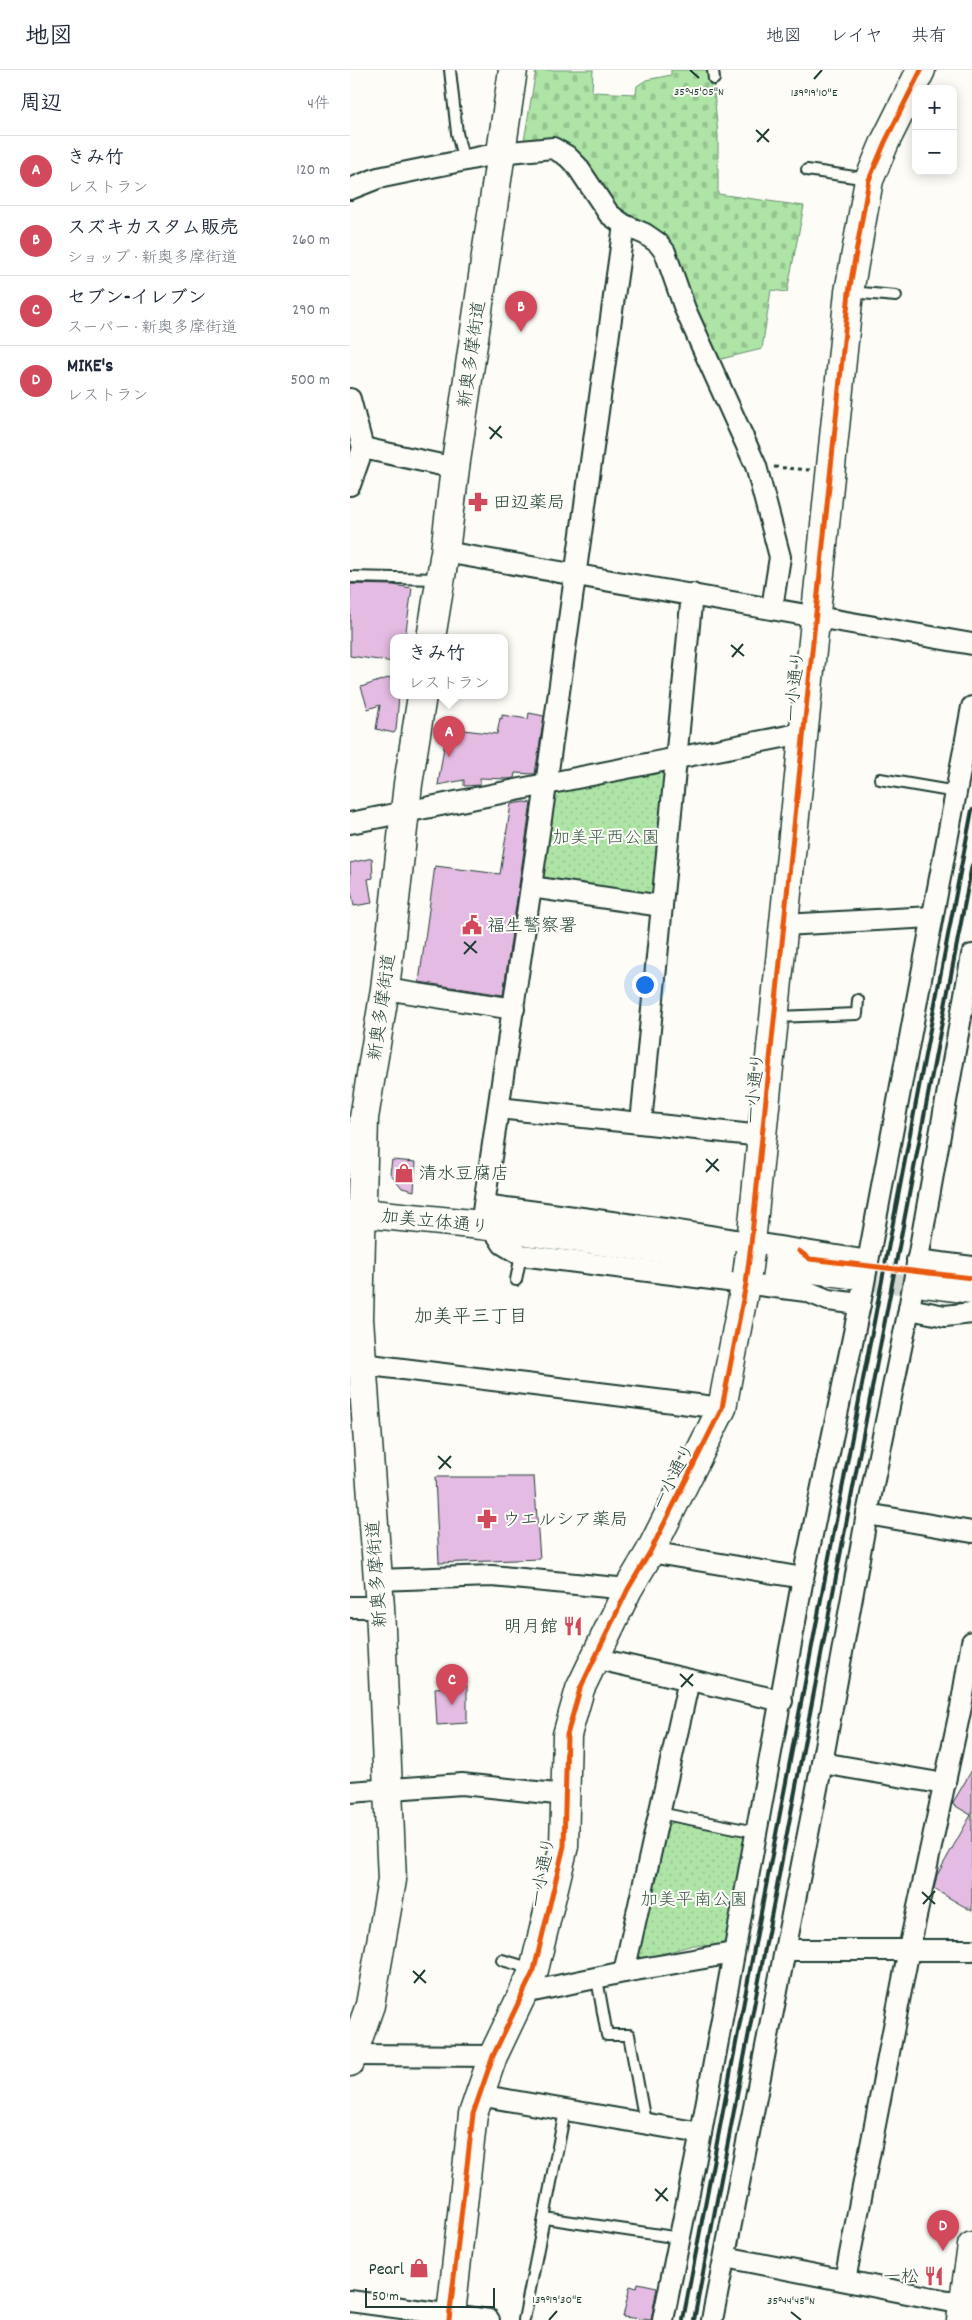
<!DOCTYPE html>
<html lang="ja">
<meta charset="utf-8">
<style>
body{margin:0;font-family:Dekko,"Klee One",sans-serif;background:#f6f6f7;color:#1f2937}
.controls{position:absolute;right:15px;top:15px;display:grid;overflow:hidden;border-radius:10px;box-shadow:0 2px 12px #0003}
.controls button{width:45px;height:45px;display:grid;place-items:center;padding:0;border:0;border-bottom:1px solid #e0e1e3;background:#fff;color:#1f2937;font:25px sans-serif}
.scale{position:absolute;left:15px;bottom:12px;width:130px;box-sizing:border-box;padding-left:5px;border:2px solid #1f3d34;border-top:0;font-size:14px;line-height:18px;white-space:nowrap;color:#1f3d34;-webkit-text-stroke:4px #fdfcf7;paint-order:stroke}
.you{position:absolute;left:294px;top:914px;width:18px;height:18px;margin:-12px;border:4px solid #fff;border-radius:50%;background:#1a73e8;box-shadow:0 0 0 8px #1a73e833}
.badge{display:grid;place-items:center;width:32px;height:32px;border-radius:50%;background:#d1495b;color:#fff;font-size:16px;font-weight:700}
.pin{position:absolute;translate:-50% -41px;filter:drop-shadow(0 1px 2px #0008)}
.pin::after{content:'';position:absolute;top:26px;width:18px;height:15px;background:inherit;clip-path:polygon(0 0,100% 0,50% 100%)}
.popup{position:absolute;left:40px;top:564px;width:118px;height:65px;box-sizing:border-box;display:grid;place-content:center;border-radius:10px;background:#fff;filter:drop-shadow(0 1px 4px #0005);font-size:16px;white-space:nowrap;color:#747a83}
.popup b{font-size:19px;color:#1f2937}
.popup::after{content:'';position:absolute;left:50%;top:100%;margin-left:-10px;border:10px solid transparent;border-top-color:#fff}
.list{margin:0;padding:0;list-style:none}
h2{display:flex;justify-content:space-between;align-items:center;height:65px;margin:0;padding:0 20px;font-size:21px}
h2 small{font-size:16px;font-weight:400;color:#747a83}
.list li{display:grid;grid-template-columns:32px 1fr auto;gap:15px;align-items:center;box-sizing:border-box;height:70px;padding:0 20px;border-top:1px solid #e0e1e3}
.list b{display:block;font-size:19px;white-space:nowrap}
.list p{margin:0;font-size:16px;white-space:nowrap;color:#747a83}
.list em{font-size:16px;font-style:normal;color:#747a83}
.map{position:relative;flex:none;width:622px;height:2250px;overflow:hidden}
header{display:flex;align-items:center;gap:30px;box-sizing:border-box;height:70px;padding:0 25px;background:#fff;border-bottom:1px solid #e0e1e3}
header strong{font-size:24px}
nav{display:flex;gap:28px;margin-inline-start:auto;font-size:18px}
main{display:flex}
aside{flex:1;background:#fff}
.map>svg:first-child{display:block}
.cemetery{fill:url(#cemetery-stones);stroke:#66906d}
.park{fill:url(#park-dots);stroke:#66906d}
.building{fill:#e4bbe2;stroke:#1f3d34}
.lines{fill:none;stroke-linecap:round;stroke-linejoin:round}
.secondary-tunnel{stroke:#d1d6d0;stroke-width:28;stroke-dasharray:28 14;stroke-linecap:butt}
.lane-casing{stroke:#1f3d34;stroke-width:14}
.street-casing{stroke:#1f3d34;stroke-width:24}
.secondary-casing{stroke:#1f3d34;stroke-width:31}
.primary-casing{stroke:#1f3d34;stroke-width:31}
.path{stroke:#1f3d34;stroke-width:3;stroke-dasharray:4 4;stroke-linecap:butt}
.lane{stroke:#fdfcf7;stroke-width:10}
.street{stroke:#fdfcf7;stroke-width:20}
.secondary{stroke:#fdfcf7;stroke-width:28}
.primary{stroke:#fdfcf7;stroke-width:28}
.rail{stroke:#1f3d34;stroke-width:4}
.secondary-bridge-casing{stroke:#1f3d34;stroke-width:31;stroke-linecap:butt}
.secondary-bridge{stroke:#fdfcf7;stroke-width:28}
.cycleway-casing{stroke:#fdfcf7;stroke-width:8}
.cycleway{stroke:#e8590c;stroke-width:5}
.ticks{fill:none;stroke:#1f3d34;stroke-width:2}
.labels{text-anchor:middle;stroke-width:4;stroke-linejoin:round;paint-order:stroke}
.street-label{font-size:18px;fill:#1f3d34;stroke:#fdfcf7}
.poi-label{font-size:18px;fill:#1f3d34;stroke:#fdfcf7;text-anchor:start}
.park-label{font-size:18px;fill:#3c5e4b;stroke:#fdfcf7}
.neighbourhood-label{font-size:19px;fill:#1f3d34;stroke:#fdfcf7}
.ticks-label{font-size:12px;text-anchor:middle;fill:#1f3d34;stroke:#fdfcf7;stroke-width:4;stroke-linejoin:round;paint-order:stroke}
</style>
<header>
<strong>地図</strong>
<nav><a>地図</a><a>レイヤ</a><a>共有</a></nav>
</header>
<main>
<aside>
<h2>周辺<small>4件</small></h2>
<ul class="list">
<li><span class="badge">A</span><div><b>きみ竹</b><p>レストラン</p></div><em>120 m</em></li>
<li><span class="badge">B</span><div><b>スズキカスタム販売</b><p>ショップ · 新奥多摩街道</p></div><em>260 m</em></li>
<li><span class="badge">C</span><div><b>セブン-イレブン</b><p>スーパー · 新奥多摩街道</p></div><em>290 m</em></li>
<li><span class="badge">D</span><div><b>MIKE's</b><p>レストラン</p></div><em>500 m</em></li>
</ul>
</aside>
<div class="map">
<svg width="622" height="2250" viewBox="0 0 622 2250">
<defs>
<pattern id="cemetery-stones" width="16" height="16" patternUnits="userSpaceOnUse" patternTransform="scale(1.25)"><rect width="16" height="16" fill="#aee4a6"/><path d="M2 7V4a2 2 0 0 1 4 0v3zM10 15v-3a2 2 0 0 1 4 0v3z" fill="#95c490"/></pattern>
<pattern id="park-dots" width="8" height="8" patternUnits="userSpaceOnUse" patternTransform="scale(1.25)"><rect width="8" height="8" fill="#aee4a6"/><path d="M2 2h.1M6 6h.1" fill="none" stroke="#95c490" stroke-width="1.8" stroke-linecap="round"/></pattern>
</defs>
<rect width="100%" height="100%" fill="#fdfcf7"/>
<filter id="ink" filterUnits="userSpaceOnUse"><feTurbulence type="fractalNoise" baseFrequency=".02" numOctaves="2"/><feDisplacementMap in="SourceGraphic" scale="10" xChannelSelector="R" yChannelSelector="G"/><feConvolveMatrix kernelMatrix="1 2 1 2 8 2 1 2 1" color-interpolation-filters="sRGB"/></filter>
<g filter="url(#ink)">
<!-- cemetery -->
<polygon class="cemetery" points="186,0 243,0 242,22 286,24 287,16 296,10 321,5 321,0 362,0 368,65 368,124 454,136 437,222 421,220 412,279 363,291 330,213 275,148 227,86 174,71"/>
<!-- park -->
<g class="park">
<polygon points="311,702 316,708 305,821 298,826 193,813 187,805 199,729 207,722"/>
<polygon points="324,1752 395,1766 400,1771 381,1869 373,1876 343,1875 288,1891 284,1887 315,1756"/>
</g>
<!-- building -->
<g class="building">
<polygon points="0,514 43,515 62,518 55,568 44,568 44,592 0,586"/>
<polygon points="44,606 44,626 49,626 46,660 44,663 26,659 30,635 18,639 11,617"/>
<polygon points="179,643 194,646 185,704 165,703 164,708 158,709 130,708 130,715 114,716 114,710 88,715 97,658 147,664 150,648 152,649 152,645 178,649"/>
<polygon points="174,732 181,733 153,925 69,912 85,796 150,804 161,734"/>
<polygon points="22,788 23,808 18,809 22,833 4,836 0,817 0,793"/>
<polygon points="42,1090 66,1092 64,1121 52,1118 40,1103"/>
<polygon points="85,1407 184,1407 190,1489 89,1493"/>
<polygon points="117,1615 117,1653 87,1655 85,1618"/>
<polygon points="622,1700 622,1841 584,1819 587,1805 621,1745 602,1734"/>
<polygon points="288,2213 307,2217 301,2250 273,2247 280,2216 287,2218"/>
</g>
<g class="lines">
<!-- secondary-tunnel -->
<polyline class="secondary-tunnel" points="501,1204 575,1213"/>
<defs>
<g id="lane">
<polyline points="100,0 107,63 114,92"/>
<polyline points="363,0 364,9"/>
<polyline points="457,100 518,109"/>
<polyline points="500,222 546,226"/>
<polyline points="0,507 89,509"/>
<polyline points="530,709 606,722"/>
<polyline points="426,947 507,944 508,930"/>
<polyline points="166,1210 171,1185"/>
<polyline points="309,1743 406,1762"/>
<polyline points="152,1890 183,1899"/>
<polyline points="247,1909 257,1965 279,1965 295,2052"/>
<polyline points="195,2148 330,2168"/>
<polyline points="174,2250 215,2041"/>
</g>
<g id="street">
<polyline points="0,119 28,108 150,83 203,78 217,86 227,96 259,144 274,155 295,164 308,173 315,182 335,239 406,396 430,487 422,538"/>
<polyline points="0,329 13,378 0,415"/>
<polyline points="13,378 105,398"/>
<polyline points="95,482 622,574"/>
<polyline points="0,753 453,663"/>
<polyline points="181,817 312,836"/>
<polyline points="433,855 582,847"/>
<polyline points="35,919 164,939"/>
<polyline points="149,1038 412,1066"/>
<polyline points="291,1053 342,524"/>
<polyline points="134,1135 322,1160 518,1191"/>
<polyline points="131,1155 196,715 274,155"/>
<polyline points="142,1157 153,1174 171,1185 456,1221 478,1230 510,1234"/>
<polyline points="567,1190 622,1197"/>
<polyline points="559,1239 595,1246 622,1243"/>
<polyline points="12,1294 372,1338"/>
<polyline points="517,1444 622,1462"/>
<polyline points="300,1482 453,1508"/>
<polyline points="27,1510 142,1506 278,1519"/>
<polyline points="0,1537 30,1537"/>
<polyline points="244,1588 432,1631"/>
<polyline points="472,1693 595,1714"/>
<polyline points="0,1722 112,1714 215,1725"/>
<polyline points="436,1880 622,1880"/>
<polyline points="274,1902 339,1610"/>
<polyline points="174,1923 274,1902 383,1883"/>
<polyline points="3,1985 143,1986"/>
<polyline points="128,2025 351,2063"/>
<polyline points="375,2187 613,2234"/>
<polyline points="495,2210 559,1879 611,1637 622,1572"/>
<polyline points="0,2231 139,2250"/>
<polyline points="313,2250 351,2063 453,1508 510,1234 622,637"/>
<polyline points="362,2250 472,1693 517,1444 559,1239 622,885"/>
</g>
<g id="secondary">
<polyline points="12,1143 131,1155 501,1204"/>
<polyline points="400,1182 499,222 519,110 535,72 571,0"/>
<polyline points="575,1213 622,1219"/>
<polyline points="101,2244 123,2044 143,1986 184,1900 214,1776 217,1665 230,1619 278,1519 300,1482 372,1338 397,1205"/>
<polyline points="611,2250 622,2176"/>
</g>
<g id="primary">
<polyline points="81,568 95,482 105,398 163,0"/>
<polyline points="0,1992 20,1935 42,1810 30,1537 9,1249 14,1048 35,919 58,714 72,626"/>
</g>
</defs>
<!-- lane casing -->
<use href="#lane" class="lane-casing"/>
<!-- street casing -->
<use href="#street" class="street-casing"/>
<!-- secondary casing -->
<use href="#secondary" class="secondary-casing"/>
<!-- primary casing -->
<use href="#primary" class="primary-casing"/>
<!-- path -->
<polyline class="path" points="424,397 460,400"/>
<!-- lane -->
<use href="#lane" class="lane"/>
<!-- street -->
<use href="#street" class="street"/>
<!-- secondary -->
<use href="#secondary" class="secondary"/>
<!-- primary -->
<use href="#primary" class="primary"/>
<!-- rail -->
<g class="rail">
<polyline points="333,2250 622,740"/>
<polyline points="344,2250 622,795"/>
</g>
<defs>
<polyline id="secondary-bridge" points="397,1205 400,1182"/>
</defs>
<!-- secondary-bridge casing -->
<use href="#secondary-bridge" class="secondary-bridge-casing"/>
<!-- secondary-bridge -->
<use href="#secondary-bridge" class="secondary-bridge"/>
<defs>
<g id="cycleway">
<polyline points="449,1181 460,1189 622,1208"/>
<polyline points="99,2250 123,2044 143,1986 184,1900 214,1776 217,1665 230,1619 278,1519 300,1482 372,1338 396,1214 401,1174 499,222 519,110 535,72 571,0"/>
</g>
</defs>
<!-- cycleway casing -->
<use href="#cycleway" class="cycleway-casing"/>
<!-- cycleway -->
<use href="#cycleway" class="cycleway"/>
</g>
</g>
<!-- ticks -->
<path class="ticks" d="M340,0L349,8M464,9L472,0M406,60L419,72M407,72L419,59M139,357L152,368M140,369L151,356M381,575L394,586M382,587L393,574M114,872L127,883M114,884L126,871M356,1089L369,1101M356,1102L368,1089M88,1386L101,1398M89,1399L101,1386M330,1604L343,1616M331,1617L343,1604M572,1822L585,1834M573,1834L585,1821M63,1901L76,1913M64,1913L75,1900M305,2119L318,2131M306,2131L317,2118M441,2242L451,2250M199,2250L207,2241"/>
<!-- icons -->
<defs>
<symbol id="pharmacy-bare" viewBox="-9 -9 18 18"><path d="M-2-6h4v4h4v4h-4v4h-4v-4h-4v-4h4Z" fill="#d1495b" stroke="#fdfcf7" stroke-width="2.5" paint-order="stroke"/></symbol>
<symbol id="civic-bare" viewBox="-9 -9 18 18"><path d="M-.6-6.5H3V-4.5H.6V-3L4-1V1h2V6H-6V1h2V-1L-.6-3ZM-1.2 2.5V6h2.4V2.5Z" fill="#d1495b" stroke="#fdfcf7" stroke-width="2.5" paint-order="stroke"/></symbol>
<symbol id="shop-bare" viewBox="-9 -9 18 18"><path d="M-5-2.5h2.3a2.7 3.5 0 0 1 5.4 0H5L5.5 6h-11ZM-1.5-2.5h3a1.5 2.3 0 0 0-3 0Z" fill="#d1495b" stroke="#fdfcf7" stroke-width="2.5" paint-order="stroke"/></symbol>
<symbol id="restaurant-bare" viewBox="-9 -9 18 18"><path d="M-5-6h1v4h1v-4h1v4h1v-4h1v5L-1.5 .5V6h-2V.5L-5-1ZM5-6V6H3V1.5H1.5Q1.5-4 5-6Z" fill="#d1495b" stroke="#fdfcf7" stroke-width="2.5" paint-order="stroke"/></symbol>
</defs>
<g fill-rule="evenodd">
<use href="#pharmacy-bare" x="114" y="418" width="28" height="28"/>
<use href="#civic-bare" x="108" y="841" width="28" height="28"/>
<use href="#shop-bare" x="40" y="1089" width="28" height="28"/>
<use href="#pharmacy-bare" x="123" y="1435" width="28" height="28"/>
<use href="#restaurant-bare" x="209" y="1542" width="28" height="28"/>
<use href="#shop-bare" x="55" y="2184" width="28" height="28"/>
<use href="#restaurant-bare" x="570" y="2192" width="28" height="28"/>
</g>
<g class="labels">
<!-- street labels -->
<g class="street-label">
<text transform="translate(121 284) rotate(-82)" y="6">新奥多摩街道</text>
<text transform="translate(444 616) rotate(-84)" y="6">一小通り</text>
<text transform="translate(31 937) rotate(-82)" y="6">新奥多摩街道</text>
<text transform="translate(404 1018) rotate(-84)" y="6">一小通り</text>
<text transform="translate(85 1151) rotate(6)" y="6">加美立体通り</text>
<text transform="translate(323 1406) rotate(-63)" y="6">一小通り</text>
<text transform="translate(26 1504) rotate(-94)" y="6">新奥多摩街道</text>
<text transform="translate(192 1802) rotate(-79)" y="6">一小通り</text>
</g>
<!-- poi labels -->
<g class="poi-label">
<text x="143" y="438">田辺薬局</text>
<text x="137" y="861">福生警察署</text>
<text x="69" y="1109">清水豆腐店</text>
<text x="152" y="1455">ウエルシア薬局</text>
<text x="208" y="1562" text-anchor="end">明月館</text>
<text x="54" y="2204" text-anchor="end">Pearl</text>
<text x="569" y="2212" text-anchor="end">一松</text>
</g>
<!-- park labels -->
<g class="park-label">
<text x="256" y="773">加美平西公園</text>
<text x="344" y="1835">加美平南公園</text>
</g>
<!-- neighbourhood labels -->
<g class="neighbourhood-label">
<text x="121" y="1252">加美平三丁目</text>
</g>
</g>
<g class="ticks-label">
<text x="349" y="25">35°45'05"N</text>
<text x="464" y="26">139°19'10"E</text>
<text x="207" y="2233">139°19'30"E</text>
<text x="441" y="2234">35°44'45"N</text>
</g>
</svg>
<div class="controls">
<button>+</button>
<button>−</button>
</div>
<div class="scale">50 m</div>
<div class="you"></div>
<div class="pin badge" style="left:99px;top:687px">A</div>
<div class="popup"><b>きみ竹</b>レストラン</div>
<div class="pin badge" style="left:171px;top:262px">B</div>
<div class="pin badge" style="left:102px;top:1635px">C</div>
<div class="pin badge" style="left:593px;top:2181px">D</div>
</div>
</main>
